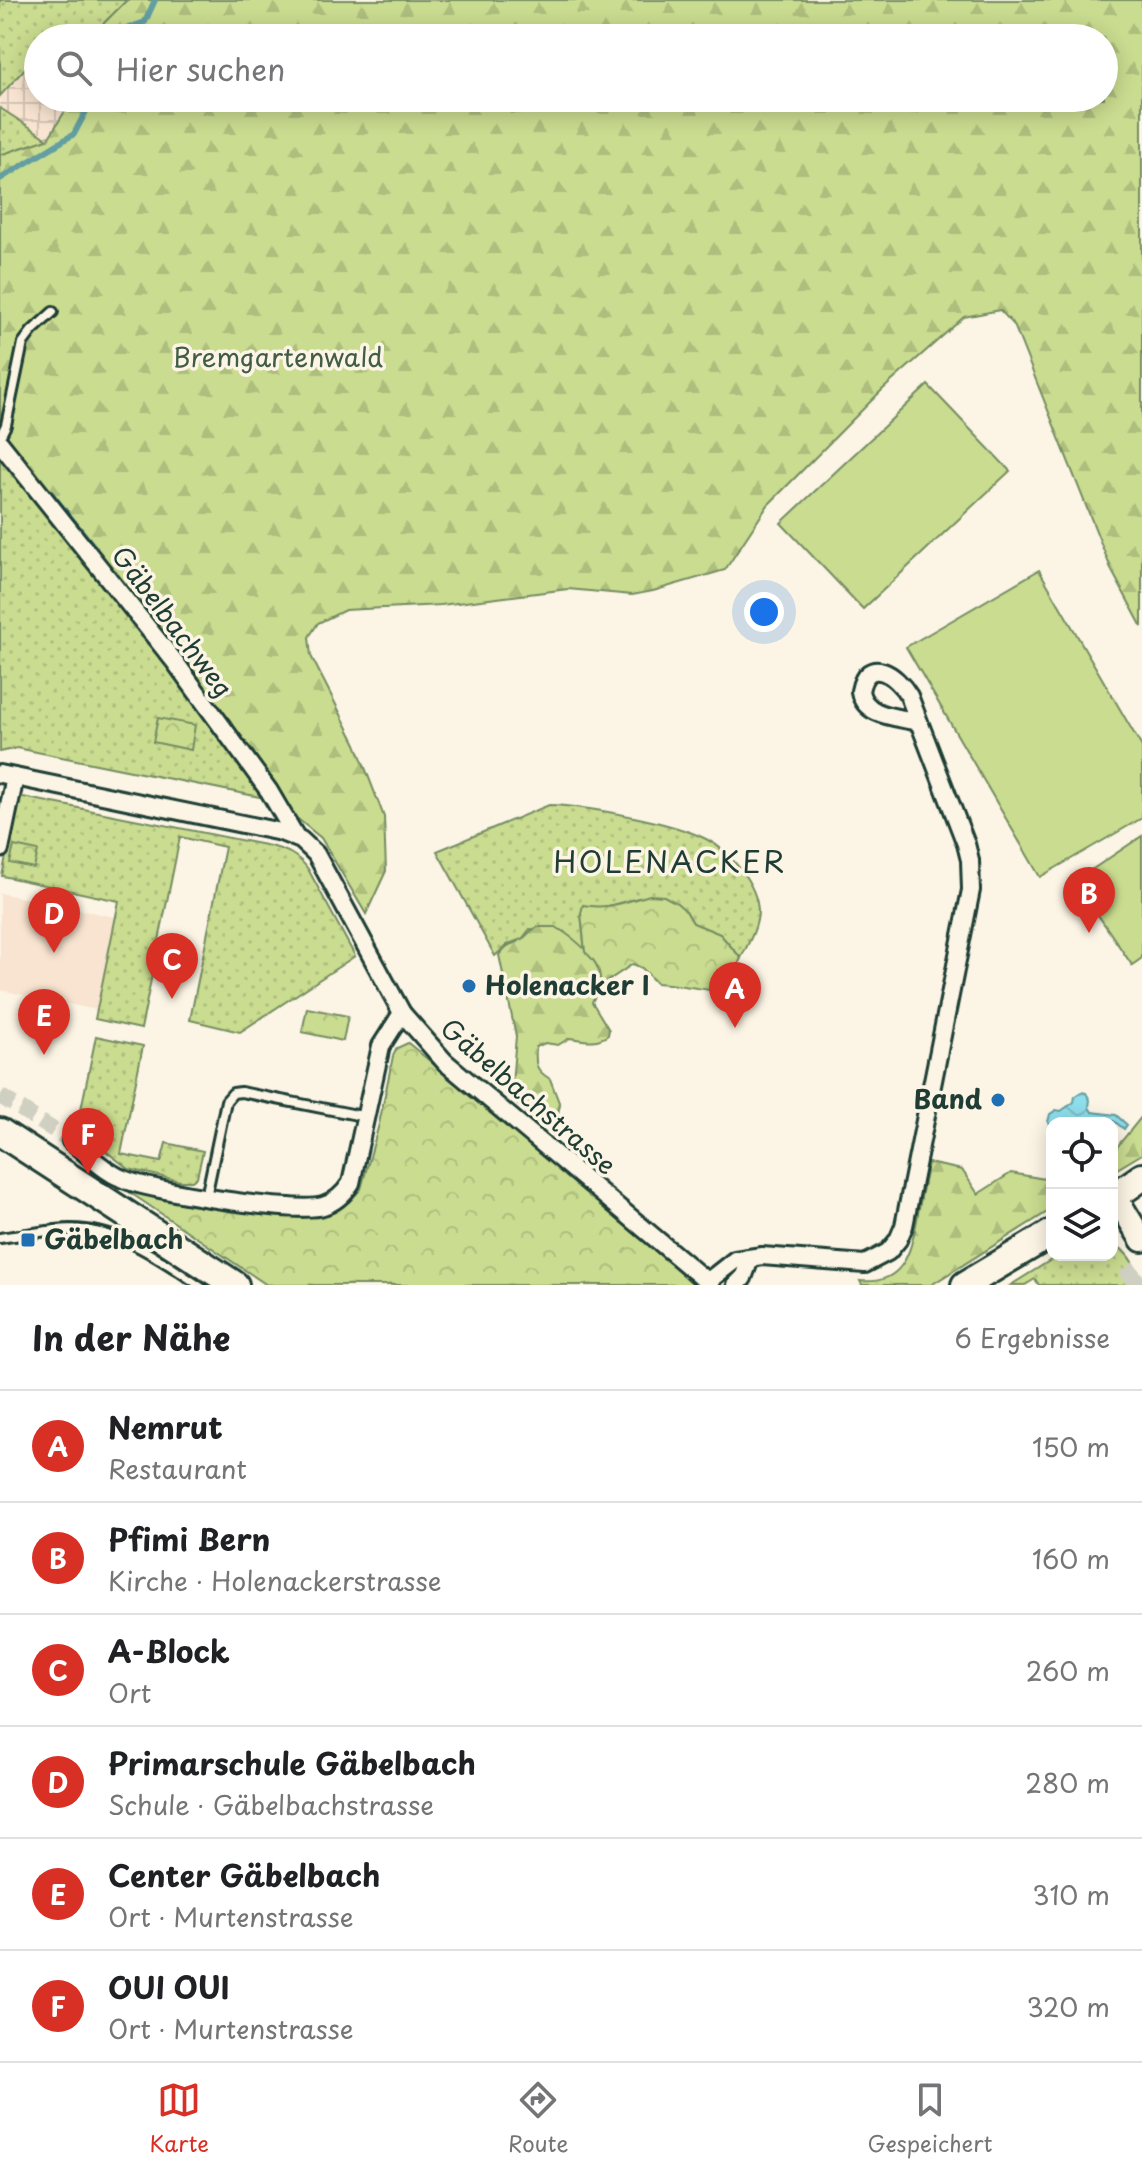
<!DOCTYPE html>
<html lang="de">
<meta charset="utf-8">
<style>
body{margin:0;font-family:"Playpen Sans",sans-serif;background:#f6f6f6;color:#202124}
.controls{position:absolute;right:24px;bottom:24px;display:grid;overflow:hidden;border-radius:16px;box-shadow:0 4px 20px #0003}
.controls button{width:72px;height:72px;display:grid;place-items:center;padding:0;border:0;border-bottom:2px solid #e0e0e0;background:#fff;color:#202124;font:40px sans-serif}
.you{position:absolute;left:764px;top:612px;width:28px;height:28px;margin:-20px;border:6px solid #fff;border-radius:50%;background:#1a73e8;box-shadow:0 0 0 12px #1a73e833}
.badge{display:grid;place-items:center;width:52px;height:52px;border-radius:50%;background:#d93025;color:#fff;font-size:26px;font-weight:700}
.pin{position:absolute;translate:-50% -66px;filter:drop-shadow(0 2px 4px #0008)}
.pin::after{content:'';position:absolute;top:42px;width:28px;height:24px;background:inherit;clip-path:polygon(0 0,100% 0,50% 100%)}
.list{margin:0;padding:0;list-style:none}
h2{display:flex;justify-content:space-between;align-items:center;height:104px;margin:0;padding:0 32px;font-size:34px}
h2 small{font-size:26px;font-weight:400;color:#757577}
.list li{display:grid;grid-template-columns:52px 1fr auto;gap:24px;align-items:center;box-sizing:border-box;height:112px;padding:0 32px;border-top:2px solid #e0e0e0}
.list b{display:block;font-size:30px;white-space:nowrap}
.list p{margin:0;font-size:26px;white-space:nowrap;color:#757577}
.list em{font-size:26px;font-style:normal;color:#757577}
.icon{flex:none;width:44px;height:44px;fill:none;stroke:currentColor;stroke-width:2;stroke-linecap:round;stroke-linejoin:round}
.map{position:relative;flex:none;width:1142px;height:1285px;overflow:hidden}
.search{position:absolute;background:#fff;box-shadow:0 4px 20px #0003;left:24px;right:24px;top:24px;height:88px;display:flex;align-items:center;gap:20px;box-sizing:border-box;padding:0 28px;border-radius:44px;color:#757577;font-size:30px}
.sheet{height:776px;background:#fff}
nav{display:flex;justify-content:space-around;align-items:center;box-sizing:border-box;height:112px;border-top:2px solid #e0e0e0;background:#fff;font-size:22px;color:#757577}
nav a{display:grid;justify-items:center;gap:4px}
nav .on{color:#d93025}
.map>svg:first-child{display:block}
.built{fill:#f8e4d0}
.industrial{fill:url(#industrial-grid)}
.grass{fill:url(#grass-dots);stroke:#748c62;stroke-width:2}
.forest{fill:url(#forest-firs);stroke:#748c62;stroke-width:2}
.park{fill:url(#park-crowns);stroke:#748c62;stroke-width:2}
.pitch{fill:#cadc90;stroke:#748c62;stroke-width:2}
.water{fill:url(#water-waves);stroke:#629ea2;stroke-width:2}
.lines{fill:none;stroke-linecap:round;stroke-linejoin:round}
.stream{stroke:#629ea2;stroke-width:6}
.street-tunnel{stroke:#d0d0c2;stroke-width:16;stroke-dasharray:16 8;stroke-linecap:butt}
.highway-tunnel{stroke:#d0d0c2;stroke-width:30;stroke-dasharray:30 15;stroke-linecap:butt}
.lane-casing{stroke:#1f3d34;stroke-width:14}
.street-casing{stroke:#1f3d34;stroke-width:22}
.secondary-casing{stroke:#1f3d34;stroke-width:28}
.primary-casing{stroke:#1f3d34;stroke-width:32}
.lane{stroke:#fcf5e5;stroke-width:8}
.street{stroke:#fcf5e5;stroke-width:16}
.secondary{stroke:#fcf5e5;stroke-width:22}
.primary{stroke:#fcf5e5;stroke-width:26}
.tram{stroke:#1f3d34;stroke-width:2}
.poi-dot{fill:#1f6fb2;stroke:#fcf5e5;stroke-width:3}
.labels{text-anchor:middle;stroke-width:7;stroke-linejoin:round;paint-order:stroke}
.park-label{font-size:26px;fill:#415d46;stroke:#fcf5e5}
.street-label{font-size:26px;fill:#1f3d34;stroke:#fcf5e5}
.poi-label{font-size:26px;font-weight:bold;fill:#1f3d34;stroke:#fcf5e5;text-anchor:start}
.quarter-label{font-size:30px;letter-spacing:2px;fill:#1f3d34;stroke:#fcf5e5}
</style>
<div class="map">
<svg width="1142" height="1285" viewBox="0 0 1142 1285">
<defs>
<pattern id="industrial-grid" width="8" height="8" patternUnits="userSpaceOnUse" patternTransform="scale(2)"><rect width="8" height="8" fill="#f8e4d0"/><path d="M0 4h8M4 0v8" fill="none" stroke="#d4c4b3"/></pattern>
<pattern id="grass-dots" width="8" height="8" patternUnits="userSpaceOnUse" patternTransform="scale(2)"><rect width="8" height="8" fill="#cadc90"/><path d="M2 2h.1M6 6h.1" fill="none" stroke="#adbe7d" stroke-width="1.8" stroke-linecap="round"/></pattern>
<pattern id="forest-firs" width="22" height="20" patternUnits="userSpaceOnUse" patternTransform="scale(2)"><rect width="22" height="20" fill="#cadc90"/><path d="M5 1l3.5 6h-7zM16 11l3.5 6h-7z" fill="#adbe7d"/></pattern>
<pattern id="park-crowns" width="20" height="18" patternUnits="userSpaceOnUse" patternTransform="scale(2)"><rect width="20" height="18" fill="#cadc90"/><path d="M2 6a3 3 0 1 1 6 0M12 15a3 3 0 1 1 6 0" fill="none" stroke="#adbe7d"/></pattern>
<pattern id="water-waves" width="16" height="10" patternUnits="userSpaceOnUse" patternTransform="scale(2)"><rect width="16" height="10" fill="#8fdeeb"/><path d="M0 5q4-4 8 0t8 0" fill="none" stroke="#7bbfca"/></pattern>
</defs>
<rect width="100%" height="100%" fill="#fcf5e5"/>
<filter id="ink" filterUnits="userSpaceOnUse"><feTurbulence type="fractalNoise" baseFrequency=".0125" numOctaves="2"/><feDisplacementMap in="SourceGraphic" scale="16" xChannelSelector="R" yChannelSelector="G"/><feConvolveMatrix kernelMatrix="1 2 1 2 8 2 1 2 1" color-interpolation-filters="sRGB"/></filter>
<g filter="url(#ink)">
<!-- built -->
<polygon class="built" points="0,893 115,917 97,1010 0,990"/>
<!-- industrial -->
<polygon class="industrial" points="38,54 38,98 73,98 48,139 0,108 0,96"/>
<!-- grass -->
<g class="grass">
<polygon points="0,0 127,0 89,38 38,38 38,54 0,96"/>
<polygon points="0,108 48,139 0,155"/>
<polygon points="0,453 151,641 262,791 260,797 17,748 0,752"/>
<path d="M18,796L270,846C286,850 298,855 308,869L355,956L240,1032L190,1020L225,847L180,837L141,1029L95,1019L119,901L2,876Z"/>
<path d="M549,805C586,806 673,822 706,839C729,850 757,884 758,911C758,927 748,944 741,958L720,934L693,923L686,911L638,898L581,913L585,952L564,932L530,929L522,939L508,944L495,956L437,851Z"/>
<polygon points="96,1036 143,1046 121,1154 161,1162 166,1143 203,1151 197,1177 192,1181 180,1181 129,1169 77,1129"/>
<path d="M1112,1243C1128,1250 1137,1269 1142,1285H1039L1035,1279L1025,1285H1011L1059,1255H1112Z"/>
</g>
<!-- forest -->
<g class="forest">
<polygon points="127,0 1142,0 1142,627 1112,571 1014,325 1000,310 964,317 882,390 768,505 725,570 653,591 632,595 568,589 441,605 345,610 318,623 309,637 311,656 356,744 384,817 386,871 366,914 321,838 293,815 183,660 0,427 0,155 48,139 73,98 1104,98 1104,38 89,38"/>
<path d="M538,927H556C574,938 605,961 600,985C599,991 594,997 592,1002L609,1030L608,1035C596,1044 584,1040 570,1038L558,1045L545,1043L536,1047C535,1064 535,1070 550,1079L560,1105L557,1117L542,1125L513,1100L511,1096L516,1036L499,955C510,941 510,947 522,939C529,935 529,930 538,927Z"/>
<polygon points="1142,1116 1142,1154 1112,1172 1112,1147 1117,1147"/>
<path d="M1052,1154V1209L931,1285H862L860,1281C903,1285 910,1254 917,1220C920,1201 924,1182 928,1163L962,1170L978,1194L1011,1173L1045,1179Z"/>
</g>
<!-- park -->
<g class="park">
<polygon points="158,718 195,725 191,750 153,742"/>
<polygon points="14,846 38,851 34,868 10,863"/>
<path d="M650,895L664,896L677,903L686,911L693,923L720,934L741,958L737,967L756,998C722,993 690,985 656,983L642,968L633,964L600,986C601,971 597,962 585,952L581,913L583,905C608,910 627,901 650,895Z"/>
<polygon points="307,1008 348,1016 343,1041 302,1032"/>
<polygon points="408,1043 654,1247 694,1285 267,1285 129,1192 217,1208 301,1218 323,1215 349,1202 361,1189 379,1124 393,1056 397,1048"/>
</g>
<!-- pitch -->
<g class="pitch">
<polygon points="928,385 1010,471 863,609 781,523"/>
<polygon points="1039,570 1142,747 1142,818 1040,877 906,647"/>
<polygon points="1142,836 1142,958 1132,965 1075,881"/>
</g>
<!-- water -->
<polygon class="water" points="1081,1092 1086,1093 1090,1100 1089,1107 1092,1112 1116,1115 1127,1125 1124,1129 1114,1121 1050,1125 1048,1122 1050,1114 1056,1110 1061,1111 1074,1102 1075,1096"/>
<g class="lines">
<!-- stream -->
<g class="stream">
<polyline points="106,38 106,36 145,22 155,0"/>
<polyline points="0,179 74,134 93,98"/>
<polyline points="50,492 95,548"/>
</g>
<!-- street-tunnel -->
<polyline class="street-tunnel" points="0,1096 71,1141"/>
<!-- highway-tunnel -->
<polyline class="highway-tunnel" points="1127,1285 1142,1274"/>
<defs>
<g id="lane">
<polyline points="0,437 6,425 23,343 32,331 53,312"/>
<polyline points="206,1197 226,1101 233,1093 241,1092 367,1117"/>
<path d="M0,1238C23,1235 46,1230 69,1229C120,1228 160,1259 200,1285"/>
</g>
<g id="street">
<polyline points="0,443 175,662 269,791 296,837"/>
<polyline points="0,774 15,777 0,849"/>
<polyline points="15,777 281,832 301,840 316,854 402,1013 445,1062 711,1285"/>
<path d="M71,1141C87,1153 102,1170 121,1178C147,1191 296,1214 323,1206C336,1202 344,1194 351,1183L381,1046L402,1013"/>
<path d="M707,1282L735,1260L762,1256L865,1264L888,1252L898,1240L904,1226L971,890L970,860L966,844L909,696C897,675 867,654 860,691C864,717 898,717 919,722"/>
<polyline points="736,1285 743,1278 750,1259"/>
</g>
<polyline id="secondary" points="1115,1196 1142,1240"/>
<g id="primary">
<polyline points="0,1132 235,1285"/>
<polyline points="1112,1198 1142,1177"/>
<polyline points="965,1285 1052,1233"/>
</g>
</defs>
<!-- lane casing -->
<use href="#lane" class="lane-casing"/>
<!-- street casing -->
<use href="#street" class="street-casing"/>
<!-- secondary casing -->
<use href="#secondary" class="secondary-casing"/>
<!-- primary casing -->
<use href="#primary" class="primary-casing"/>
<!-- lane -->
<use href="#lane" class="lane"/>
<!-- street -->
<use href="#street" class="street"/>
<!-- secondary -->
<use href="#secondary" class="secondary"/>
<!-- primary -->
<use href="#primary" class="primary"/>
<!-- tram -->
<path class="tram" d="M0,1232C24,1229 49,1224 74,1224C125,1226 165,1258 206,1285"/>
</g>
</g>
<!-- markers -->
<g class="poi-dot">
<circle cx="469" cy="986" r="8"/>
<circle cx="998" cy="1100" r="8"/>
<rect x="20" y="1232" width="16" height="16" rx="4"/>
</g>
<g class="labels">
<!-- park labels -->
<g class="park-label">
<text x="278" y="367">Bremgartenwald</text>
</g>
<!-- street labels -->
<g class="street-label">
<text transform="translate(172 622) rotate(53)" y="9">Gäbelbachweg</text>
<text transform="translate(528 1097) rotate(41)" y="9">Gäbelbachstrasse</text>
</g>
<!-- poi labels -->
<g class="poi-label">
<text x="485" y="995">Holenacker I</text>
<text x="982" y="1109" text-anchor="end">Band</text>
<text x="44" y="1249">Gäbelbach</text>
</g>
<!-- quarter labels -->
<g class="quarter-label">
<text x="670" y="873">HOLENACKER</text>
</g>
</g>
</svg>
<div class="controls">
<button><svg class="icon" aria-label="locate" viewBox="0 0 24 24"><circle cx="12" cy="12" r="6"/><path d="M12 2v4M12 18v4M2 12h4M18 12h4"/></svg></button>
<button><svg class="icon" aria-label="layers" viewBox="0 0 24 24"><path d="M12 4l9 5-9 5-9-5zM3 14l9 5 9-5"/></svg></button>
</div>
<div class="you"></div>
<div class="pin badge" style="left:735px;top:1028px">A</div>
<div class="pin badge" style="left:1089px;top:933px">B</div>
<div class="pin badge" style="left:172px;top:999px">C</div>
<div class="pin badge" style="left:54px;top:953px">D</div>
<div class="pin badge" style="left:44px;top:1055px">E</div>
<div class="pin badge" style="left:88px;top:1174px">F</div>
<div class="search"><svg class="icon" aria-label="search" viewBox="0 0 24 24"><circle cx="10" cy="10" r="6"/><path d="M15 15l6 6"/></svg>Hier suchen</div>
</div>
<section class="sheet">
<h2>In der Nähe<small>6 Ergebnisse</small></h2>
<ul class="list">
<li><span class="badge">A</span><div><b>Nemrut</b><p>Restaurant</p></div><em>150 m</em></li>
<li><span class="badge">B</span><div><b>Pfimi Bern</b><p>Kirche · Holenackerstrasse</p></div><em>160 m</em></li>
<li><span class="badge">C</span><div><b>A-Block</b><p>Ort</p></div><em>260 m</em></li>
<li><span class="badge">D</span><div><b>Primarschule Gäbelbach</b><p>Schule · Gäbelbachstrasse</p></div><em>280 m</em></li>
<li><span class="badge">E</span><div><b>Center Gäbelbach</b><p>Ort · Murtenstrasse</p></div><em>310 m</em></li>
<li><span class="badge">F</span><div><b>OUI OUI</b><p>Ort · Murtenstrasse</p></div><em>320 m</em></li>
</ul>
</section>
<nav>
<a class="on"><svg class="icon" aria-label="map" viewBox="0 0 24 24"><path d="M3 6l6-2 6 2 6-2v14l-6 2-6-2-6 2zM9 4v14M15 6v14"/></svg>Karte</a>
<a><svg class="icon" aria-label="directions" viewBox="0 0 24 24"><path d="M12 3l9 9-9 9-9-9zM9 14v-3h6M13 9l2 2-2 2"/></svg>Route</a>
<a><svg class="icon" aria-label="saved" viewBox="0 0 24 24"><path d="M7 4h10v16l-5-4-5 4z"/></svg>Gespeichert</a>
</nav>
